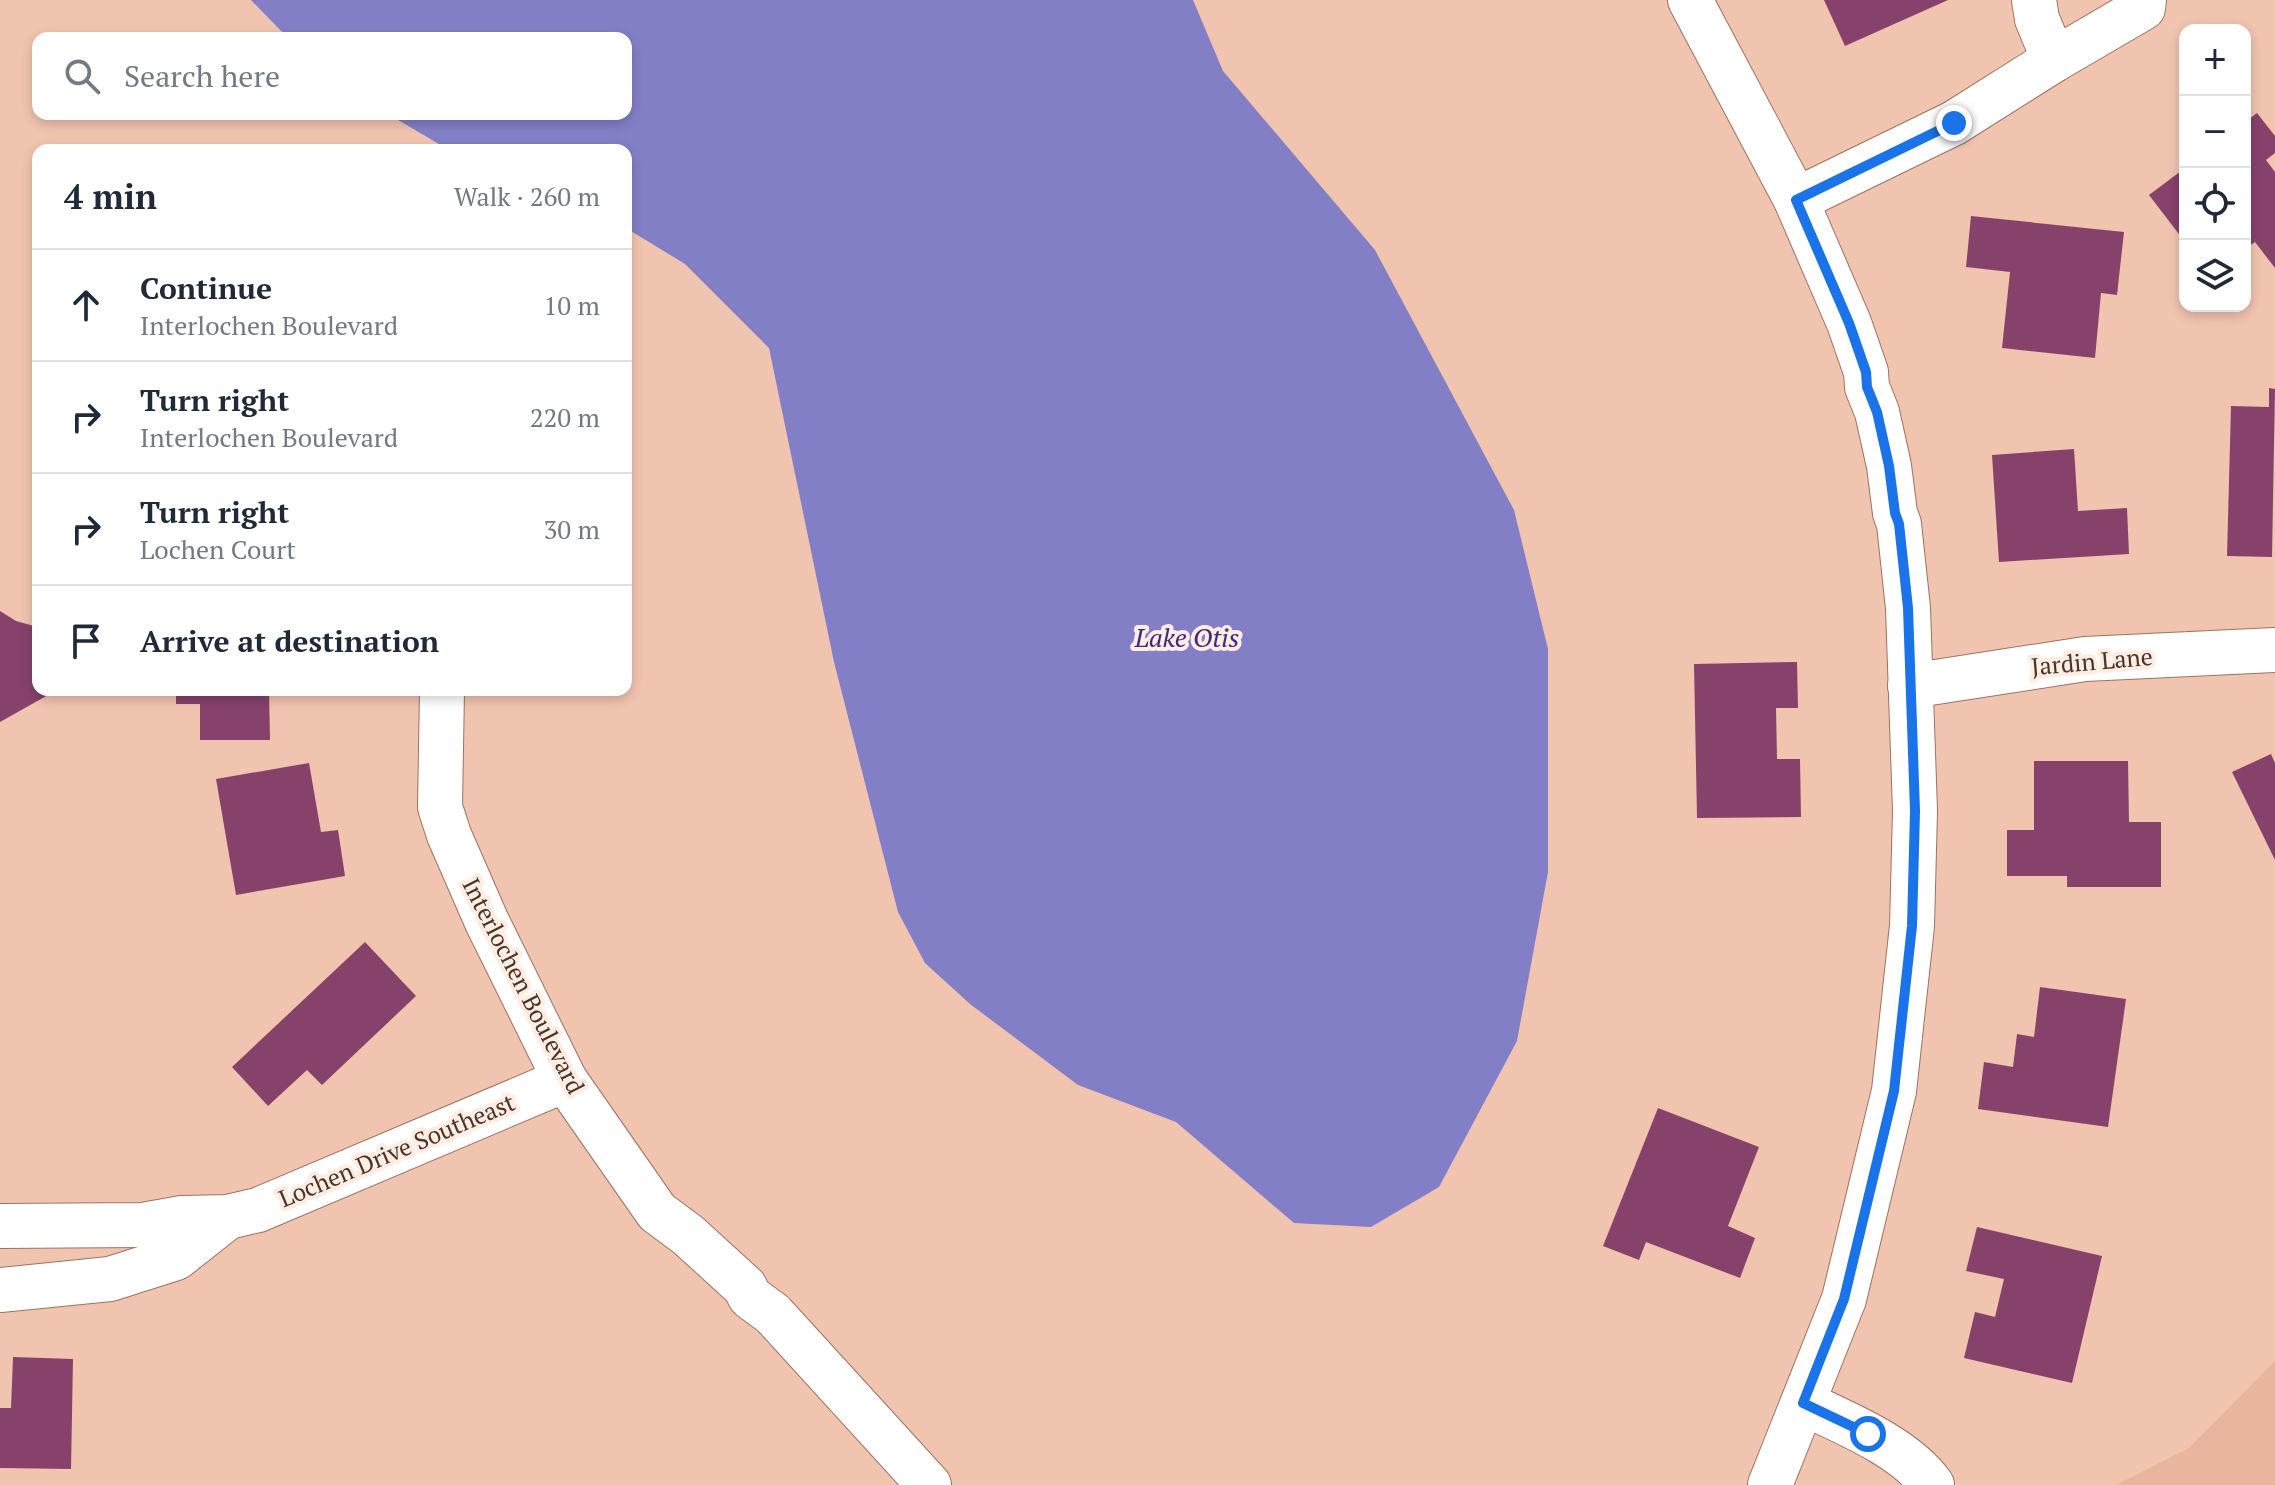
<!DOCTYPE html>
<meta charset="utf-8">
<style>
body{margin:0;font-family:"PT Serif",serif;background:#f6f6f7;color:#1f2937}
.controls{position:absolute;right:24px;top:24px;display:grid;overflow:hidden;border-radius:16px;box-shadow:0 4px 12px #0003}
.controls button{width:72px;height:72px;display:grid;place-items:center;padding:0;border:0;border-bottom:2px solid #e0e1e3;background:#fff;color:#1f2937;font:40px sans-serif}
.stop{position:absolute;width:24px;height:24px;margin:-18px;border:6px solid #1a73e8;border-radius:50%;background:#fff}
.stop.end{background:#1a73e8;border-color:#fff;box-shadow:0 2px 8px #0008}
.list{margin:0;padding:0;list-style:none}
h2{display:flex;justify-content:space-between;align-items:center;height:104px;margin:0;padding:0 32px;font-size:34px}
h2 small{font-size:26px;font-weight:400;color:#747a83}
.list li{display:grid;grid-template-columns:52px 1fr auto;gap:24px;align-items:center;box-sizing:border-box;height:112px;padding:0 32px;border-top:2px solid #e0e1e3}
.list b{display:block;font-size:30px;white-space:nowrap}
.list p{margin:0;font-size:26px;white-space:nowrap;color:#747a83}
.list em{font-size:26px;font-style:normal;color:#747a83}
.icon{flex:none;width:44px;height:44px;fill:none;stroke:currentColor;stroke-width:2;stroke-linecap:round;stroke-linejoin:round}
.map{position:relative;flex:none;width:2275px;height:1485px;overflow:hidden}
.search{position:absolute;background:#fff;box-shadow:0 4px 12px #0003;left:32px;top:32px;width:600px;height:88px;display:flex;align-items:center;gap:20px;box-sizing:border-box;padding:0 28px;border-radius:16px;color:#747a83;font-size:30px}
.panel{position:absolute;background:#fff;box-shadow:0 4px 12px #0003;left:32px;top:144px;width:600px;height:552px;border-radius:16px}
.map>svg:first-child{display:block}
.built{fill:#e9b59e}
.water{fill:#837fc7}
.building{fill:#87426b}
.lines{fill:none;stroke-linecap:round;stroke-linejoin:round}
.minor-casing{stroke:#9c7360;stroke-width:46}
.minor{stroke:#fff;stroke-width:44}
.route{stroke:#1a73e8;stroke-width:10}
.labels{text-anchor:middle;stroke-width:8;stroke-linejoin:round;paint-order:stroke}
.street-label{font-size:24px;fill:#47352d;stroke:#ffece3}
.water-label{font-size:26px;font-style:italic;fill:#3b2c81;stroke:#ffece3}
</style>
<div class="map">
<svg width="2275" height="1485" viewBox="0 0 2275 1485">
<rect width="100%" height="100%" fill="#f1c4b0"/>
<!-- built -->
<polygon class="built" points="2275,1361 2275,1485 2116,1485 2189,1448"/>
<!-- water -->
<polygon class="water" points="251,0 1193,0 1223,71 1375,250 1514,510 1548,649 1548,872 1517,1041 1439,1187 1371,1227 1294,1223 1176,1122 1078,1085 970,1004 925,963 898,912 834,662 769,348 685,264 626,228 626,150 449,150 388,114 626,114 626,38 288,38"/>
<!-- building -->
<g class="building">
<polygon points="1824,0 1948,0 1845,46"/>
<polygon points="2257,113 2275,136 2275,153 2266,160 2275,172 2275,268 2255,242 2245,249 2245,122"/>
<polygon points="2185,168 2185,242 2149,195"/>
<polygon points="1971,216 2124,232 2117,295 2101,293 2095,358 2002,348 2010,272 1966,267"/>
<polygon points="2269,388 2275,389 2272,557 2227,556 2231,406 2269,407"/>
<polygon points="2074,449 2078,511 2127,508 2129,554 1999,562 1992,455"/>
<polygon points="0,611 16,621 38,627 38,690 57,690 0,722"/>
<polygon points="1797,662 1798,708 1776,708 1777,759 1800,759 1801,817 1697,818 1694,664"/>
<polygon points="176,690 269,690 270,740 200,740 200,704 176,704"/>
<polygon points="2271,754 2275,763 2275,860 2232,772"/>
<polygon points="2034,761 2128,761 2129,822 2161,822 2161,887 2067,887 2067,876 2007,876 2007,830 2034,830"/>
<polygon points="309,763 321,832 338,830 345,876 236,895 216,779"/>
<polygon points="365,942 416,996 322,1085 307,1070 268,1106 232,1067"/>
<polygon points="2040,987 2126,999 2108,1127 1978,1109 1984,1062 2013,1067 2017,1034 2034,1037"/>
<polygon points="1658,1108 1759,1147 1728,1226 1755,1238 1740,1278 1646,1242 1639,1260 1603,1246"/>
<polygon points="1977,1227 2102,1256 2072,1383 1964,1358 1975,1312 1995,1317 2004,1279 1966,1271"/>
<polygon points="13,1357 73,1359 71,1469 0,1468 0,1408 11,1408"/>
</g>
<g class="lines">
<defs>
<g id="minor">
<polyline points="1690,0 1796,200 1849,323 1866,372 1867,387 1877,412 1889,466 1895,513 1899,524 1908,608 1915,811 1912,926 1894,1091 1844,1299 1770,1485"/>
<polyline points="2034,0 2037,19 2054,60"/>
<polyline points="1796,200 1954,123 2054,60 2143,8 2144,0"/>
<polyline points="1910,686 2085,659 2275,650"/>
<polyline points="442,690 440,807 449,835 487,922 565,1080 657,1212 688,1235 745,1287 750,1297 773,1314 929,1485"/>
<polyline points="0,1226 143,1225 182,1218 228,1217 258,1210 565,1080"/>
<polyline points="0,1290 110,1279 176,1258 228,1217"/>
<path d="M1803,1403C1845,1423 1905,1447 1932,1485"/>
</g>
</defs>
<!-- minor casing -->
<use href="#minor" class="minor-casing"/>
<!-- minor -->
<use href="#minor" class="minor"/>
</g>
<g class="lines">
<!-- route -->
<polyline class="route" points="1868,1434 1803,1403 1844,1299 1894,1091 1912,926 1915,811 1908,608 1899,524 1895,513 1889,466 1877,412 1867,387 1866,372 1849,323 1796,200 1954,123"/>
</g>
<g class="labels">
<!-- street labels -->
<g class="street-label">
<text transform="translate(2092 662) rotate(-5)" y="8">Jardin Lane</text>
<text transform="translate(523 986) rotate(63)" y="8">Interlochen Boulevard</text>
<text transform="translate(397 1151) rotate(-23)" y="8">Lochen Drive Southeast</text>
</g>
<!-- water labels -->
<g class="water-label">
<text x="1187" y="647">Lake Otis</text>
</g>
</g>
</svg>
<div class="controls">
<button>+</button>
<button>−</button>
<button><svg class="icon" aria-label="locate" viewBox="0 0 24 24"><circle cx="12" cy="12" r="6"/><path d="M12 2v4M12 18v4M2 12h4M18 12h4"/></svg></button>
<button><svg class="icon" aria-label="layers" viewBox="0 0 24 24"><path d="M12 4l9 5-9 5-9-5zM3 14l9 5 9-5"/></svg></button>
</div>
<div class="stop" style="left:1868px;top:1434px"></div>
<div class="stop end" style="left:1954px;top:123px"></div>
<div class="search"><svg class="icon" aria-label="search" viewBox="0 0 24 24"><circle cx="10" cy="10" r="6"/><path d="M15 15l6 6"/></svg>Search here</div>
<section class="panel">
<h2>4 min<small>Walk · 260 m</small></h2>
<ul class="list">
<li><svg class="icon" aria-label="ahead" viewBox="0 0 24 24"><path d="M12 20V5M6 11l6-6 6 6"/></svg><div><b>Continue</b><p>Interlochen Boulevard</p></div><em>10 m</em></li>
<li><svg class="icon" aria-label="right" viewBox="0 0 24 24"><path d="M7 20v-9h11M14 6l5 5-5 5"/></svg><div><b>Turn right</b><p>Interlochen Boulevard</p></div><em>220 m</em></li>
<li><svg class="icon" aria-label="right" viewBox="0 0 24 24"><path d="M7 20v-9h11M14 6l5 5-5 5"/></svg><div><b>Turn right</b><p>Lochen Court</p></div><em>30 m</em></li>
<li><svg class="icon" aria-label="arrive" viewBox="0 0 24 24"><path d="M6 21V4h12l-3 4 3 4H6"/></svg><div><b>Arrive at destination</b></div></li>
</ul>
</section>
</div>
